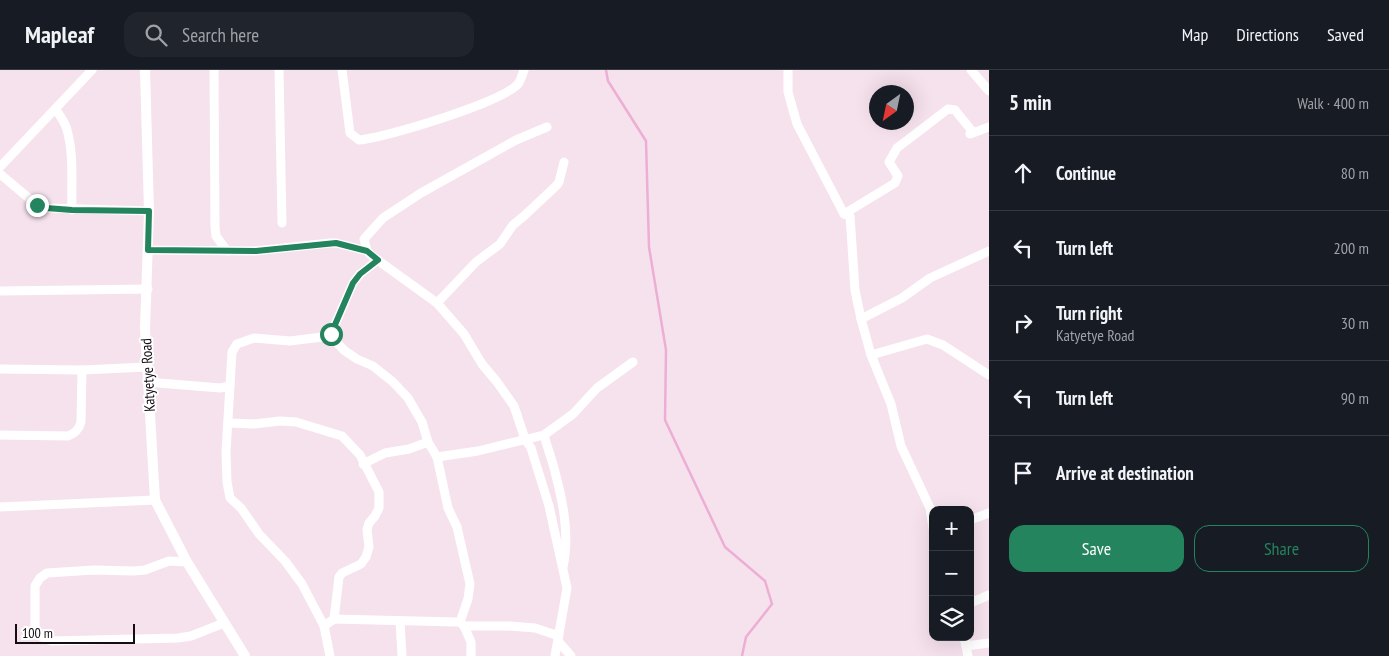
<!DOCTYPE html>
<meta charset="utf-8">
<style>
body{margin:0;font-family:"PT Sans Narrow",sans-serif;background:#20242c;color:#f1f3f6}
.controls{position:absolute;right:15px;bottom:15px;display:grid;overflow:hidden;border-radius:10px;box-shadow:0 5px 20px #0002}
.controls button{width:45px;height:45px;display:grid;place-items:center;padding:0;border:0;border-bottom:1px solid #363941;background:#171b24;color:#f1f3f6;font:25px sans-serif}
.compass{position:absolute;left:869px;top:15px;width:45px;height:45px;border-radius:50%;background:#171b24;box-shadow:0 5px 20px #0002;rotate:213deg}
.scale{position:absolute;left:15px;bottom:12px;width:120px;box-sizing:border-box;padding-left:5px;border:2px solid #140e12;border-top:0;font-size:14px;line-height:18px;white-space:nowrap;color:#140e12;-webkit-text-stroke:4px #fff;paint-order:stroke}
.stop{position:absolute;width:15px;height:15px;margin:-11px;border:4px solid #23845d;border-radius:50%;background:#fff}
.stop.end{background:#23845d;border-color:#fff;box-shadow:0 1px 5px #0008}
.list{margin:0;padding:0;list-style:none}
h2{display:flex;justify-content:space-between;align-items:center;height:65px;margin:0;padding:0 20px;font-size:21px}
h2 small{font-size:16px;font-weight:400;color:#9ea1a6}
.list li{display:grid;grid-template-columns:32px 1fr auto;gap:15px;align-items:center;box-sizing:border-box;height:75px;padding:0 20px;border-top:1px solid #363941}
.list b{display:block;font-size:19px;white-space:nowrap}
.list p{margin:0;font-size:16px;white-space:nowrap;color:#9ea1a6}
.list em{font-size:16px;font-style:normal;color:#9ea1a6}
.actions{display:flex;gap:10px;padding:15px 20px}
.actions a{flex:1;padding:11px 0;border:1px solid #23845d;border-radius:15px;text-align:center;font-size:18px;color:#23845d}
.actions .main{background:#23845d;color:#fff}
.icon{flex:none;width:28px;height:28px;fill:none;stroke:currentColor;stroke-width:2;stroke-linecap:round;stroke-linejoin:round}
.map{position:relative;flex:none;width:989px;height:586px;overflow:hidden}
header{display:flex;align-items:center;gap:30px;box-sizing:border-box;height:70px;padding:0 25px;background:#171b24;border-bottom:1px solid #363941}
header strong{font-size:24px}
nav{display:flex;gap:28px;margin-inline-start:auto;font-size:18px}
.search{width:350px;height:45px;background:#20242c;display:flex;align-items:center;gap:12px;box-sizing:border-box;padding:0 18px;border-radius:15px;color:#9ea1a6;font-size:19px}
main{display:flex}
aside{flex:1;background:#171b24}
.map>svg:first-child{display:block}
.lines{fill:none;stroke-linecap:round;stroke-linejoin:round}
.stream{stroke:#edaed5;stroke-width:2.5}
.minor{stroke:#fff;stroke-width:9}
.tertiary{stroke:#fff;stroke-width:10}
.route{stroke:#23845d;stroke-width:6}
.labels{text-anchor:middle;stroke-width:4;stroke-linejoin:round;paint-order:stroke}
.street-label{font-size:15px;fill:#140e12;stroke:#fff}
</style>
<header>
<strong>Mapleaf</strong>
<div class="search"><svg class="icon" aria-label="search" viewBox="0 0 24 24"><circle cx="10" cy="10" r="6"/><path d="M15 15l6 6"/></svg>Search here</div>
<nav><a>Map</a><a>Directions</a><a>Saved</a></nav>
</header>
<main>
<div class="map">
<svg width="989" height="586" viewBox="0 0 989 586">
<rect width="100%" height="100%" fill="#f6e2ed"/>
<g class="lines">
<!-- stream -->
<polyline class="stream" points="606,0 608,11 646,71 649,177 666,280 665,350 725,477 765,511 772,534 746,567 742,586"/>
<!-- minor -->
<g class="minor">
<polyline points="214,0 215,157 216,166 227,181"/>
<polyline points="279,0 282,153"/>
<path d="M342,0L350,63L359,70C386,68 502,32 518,14C521,10 522,5 524,0"/>
<polyline points="788,0 788,22 797,54 844,144 850,146 855,220 861,249 871,285 891,334 901,376 930,438 933,458"/>
<polyline points="971,0 989,21"/>
<path d="M56,40C61,47 67,55 68,64C74,88 71,115 72,140"/>
<polyline points="547,57 516,70 421,123 383,148 364,169 367,181 372,186 437,233 464,264 482,294 497,312 514,336 525,369 531,378 549,436 567,518 555,586"/>
<polyline points="0,97 92,0"/>
<polyline points="0,104 37,135 46,138 149,141"/>
<polyline points="844,144 895,113 898,106 889,92 897,78 948,39 955,40 972,61 970,64 989,57"/>
<polyline points="148,180 255,181 330,173 336,173 367,181"/>
<polyline points="0,221 148,219"/>
<polyline points="437,233 476,192 500,174 513,155 524,146 556,116 559,112 564,92"/>
<polyline points="861,249 902,228 930,208 989,181"/>
<polyline points="330,266 290,271 254,268 237,274 232,282 226,382 227,412 230,428 241,438 259,464 285,491 302,514 324,556 330,586"/>
<polyline points="330,266 345,281 357,289 373,296 393,312 408,328 422,352 428,372 437,387 448,438 457,457 470,514 468,529 460,552"/>
<polyline points="330,266 353,213 360,204 378,190"/>
<polyline points="871,285 927,269 943,275 989,305"/>
<polyline points="0,299 82,300 147,297"/>
<polyline points="147,312 220,318 230,316"/>
<polyline points="229,353 254,354 280,351 296,352 342,366 360,385 379,422 379,438 375,446 369,453 367,460 369,477 366,487 361,494 342,503 339,507 334,549 324,556"/>
<path d="M0,365L68,366C76,363 79,359 81,352L82,300"/>
<path d="M544,365C547,377 552,389 555,402C563,432 570,466 563,497"/>
<polyline points="437,387 478,381 544,365 573,344 597,318 633,292"/>
<polyline points="363,394 385,383 409,379 428,372"/>
<polyline points="0,437 155,430"/>
<polyline points="970,450 989,443"/>
<polyline points="187,492 169,491 145,500 133,501 94,500 47,503 40,508 35,516 35,559 42,567 52,571 178,568 191,566 224,553"/>
<polyline points="970,533 989,525"/>
<polyline points="334,549 456,552 460,552 464,556 510,556 535,558 559,566"/>
<polyline points="400,551 402,586"/>
<polyline points="464,556 471,572 471,586"/>
<polyline points="964,567 968,586"/>
<polyline points="558,571 571,586"/>
<polyline points="966,576 989,573"/>
</g>
<!-- tertiary -->
<polyline class="tertiary" points="145,0 149,141 145,259 155,430 187,492 245,586"/>
</g>
<g class="lines">
<!-- route -->
<polyline class="route" points="37,135 46,138 72,140 149,141 148,180 256,181 336,173 367,181 378,190 360,204 353,213 331,264"/>
</g>
<g class="labels">
<!-- street labels -->
<g class="street-label">
<text transform="translate(148 305) rotate(-93)" y="5">Katyetye Road</text>
</g>
</g>
</svg>
<div class="controls">
<button>+</button>
<button>−</button>
<button><svg class="icon" aria-label="layers" viewBox="0 0 24 24"><path d="M12 4l9 5-9 5-9-5zM3 14l9 5 9-5"/></svg></button>
</div>
<svg class="compass" viewBox="-18 -18 36 36"><path d="M0-13l5 13h-10z" fill="#e53935"/><path d="M0 13l5-13h-10z" fill="#9ea1a6"/></svg>
<div class="scale">100 m</div>
<div class="stop" style="left:331px;top:264px"></div>
<div class="stop end" style="left:37px;top:135px"></div>
</div>
<aside>
<h2>5 min<small>Walk · 400 m</small></h2>
<ul class="list">
<li><svg class="icon" aria-label="ahead" viewBox="0 0 24 24"><path d="M12 20V5M6 11l6-6 6 6"/></svg><div><b>Continue</b></div><em>80 m</em></li>
<li><svg class="icon" aria-label="left" viewBox="0 0 24 24"><path d="M17 20v-9H6M10 6l-5 5 5 5"/></svg><div><b>Turn left</b></div><em>200 m</em></li>
<li><svg class="icon" aria-label="right" viewBox="0 0 24 24"><path d="M7 20v-9h11M14 6l5 5-5 5"/></svg><div><b>Turn right</b><p>Katyetye Road</p></div><em>30 m</em></li>
<li><svg class="icon" aria-label="left" viewBox="0 0 24 24"><path d="M17 20v-9H6M10 6l-5 5 5 5"/></svg><div><b>Turn left</b></div><em>90 m</em></li>
<li><svg class="icon" aria-label="arrive" viewBox="0 0 24 24"><path d="M6 21V4h12l-3 4 3 4H6"/></svg><div><b>Arrive at destination</b></div></li>
</ul>
<div class="actions"><a class="main">Save</a><a>Share</a></div>
</aside>
</main>
